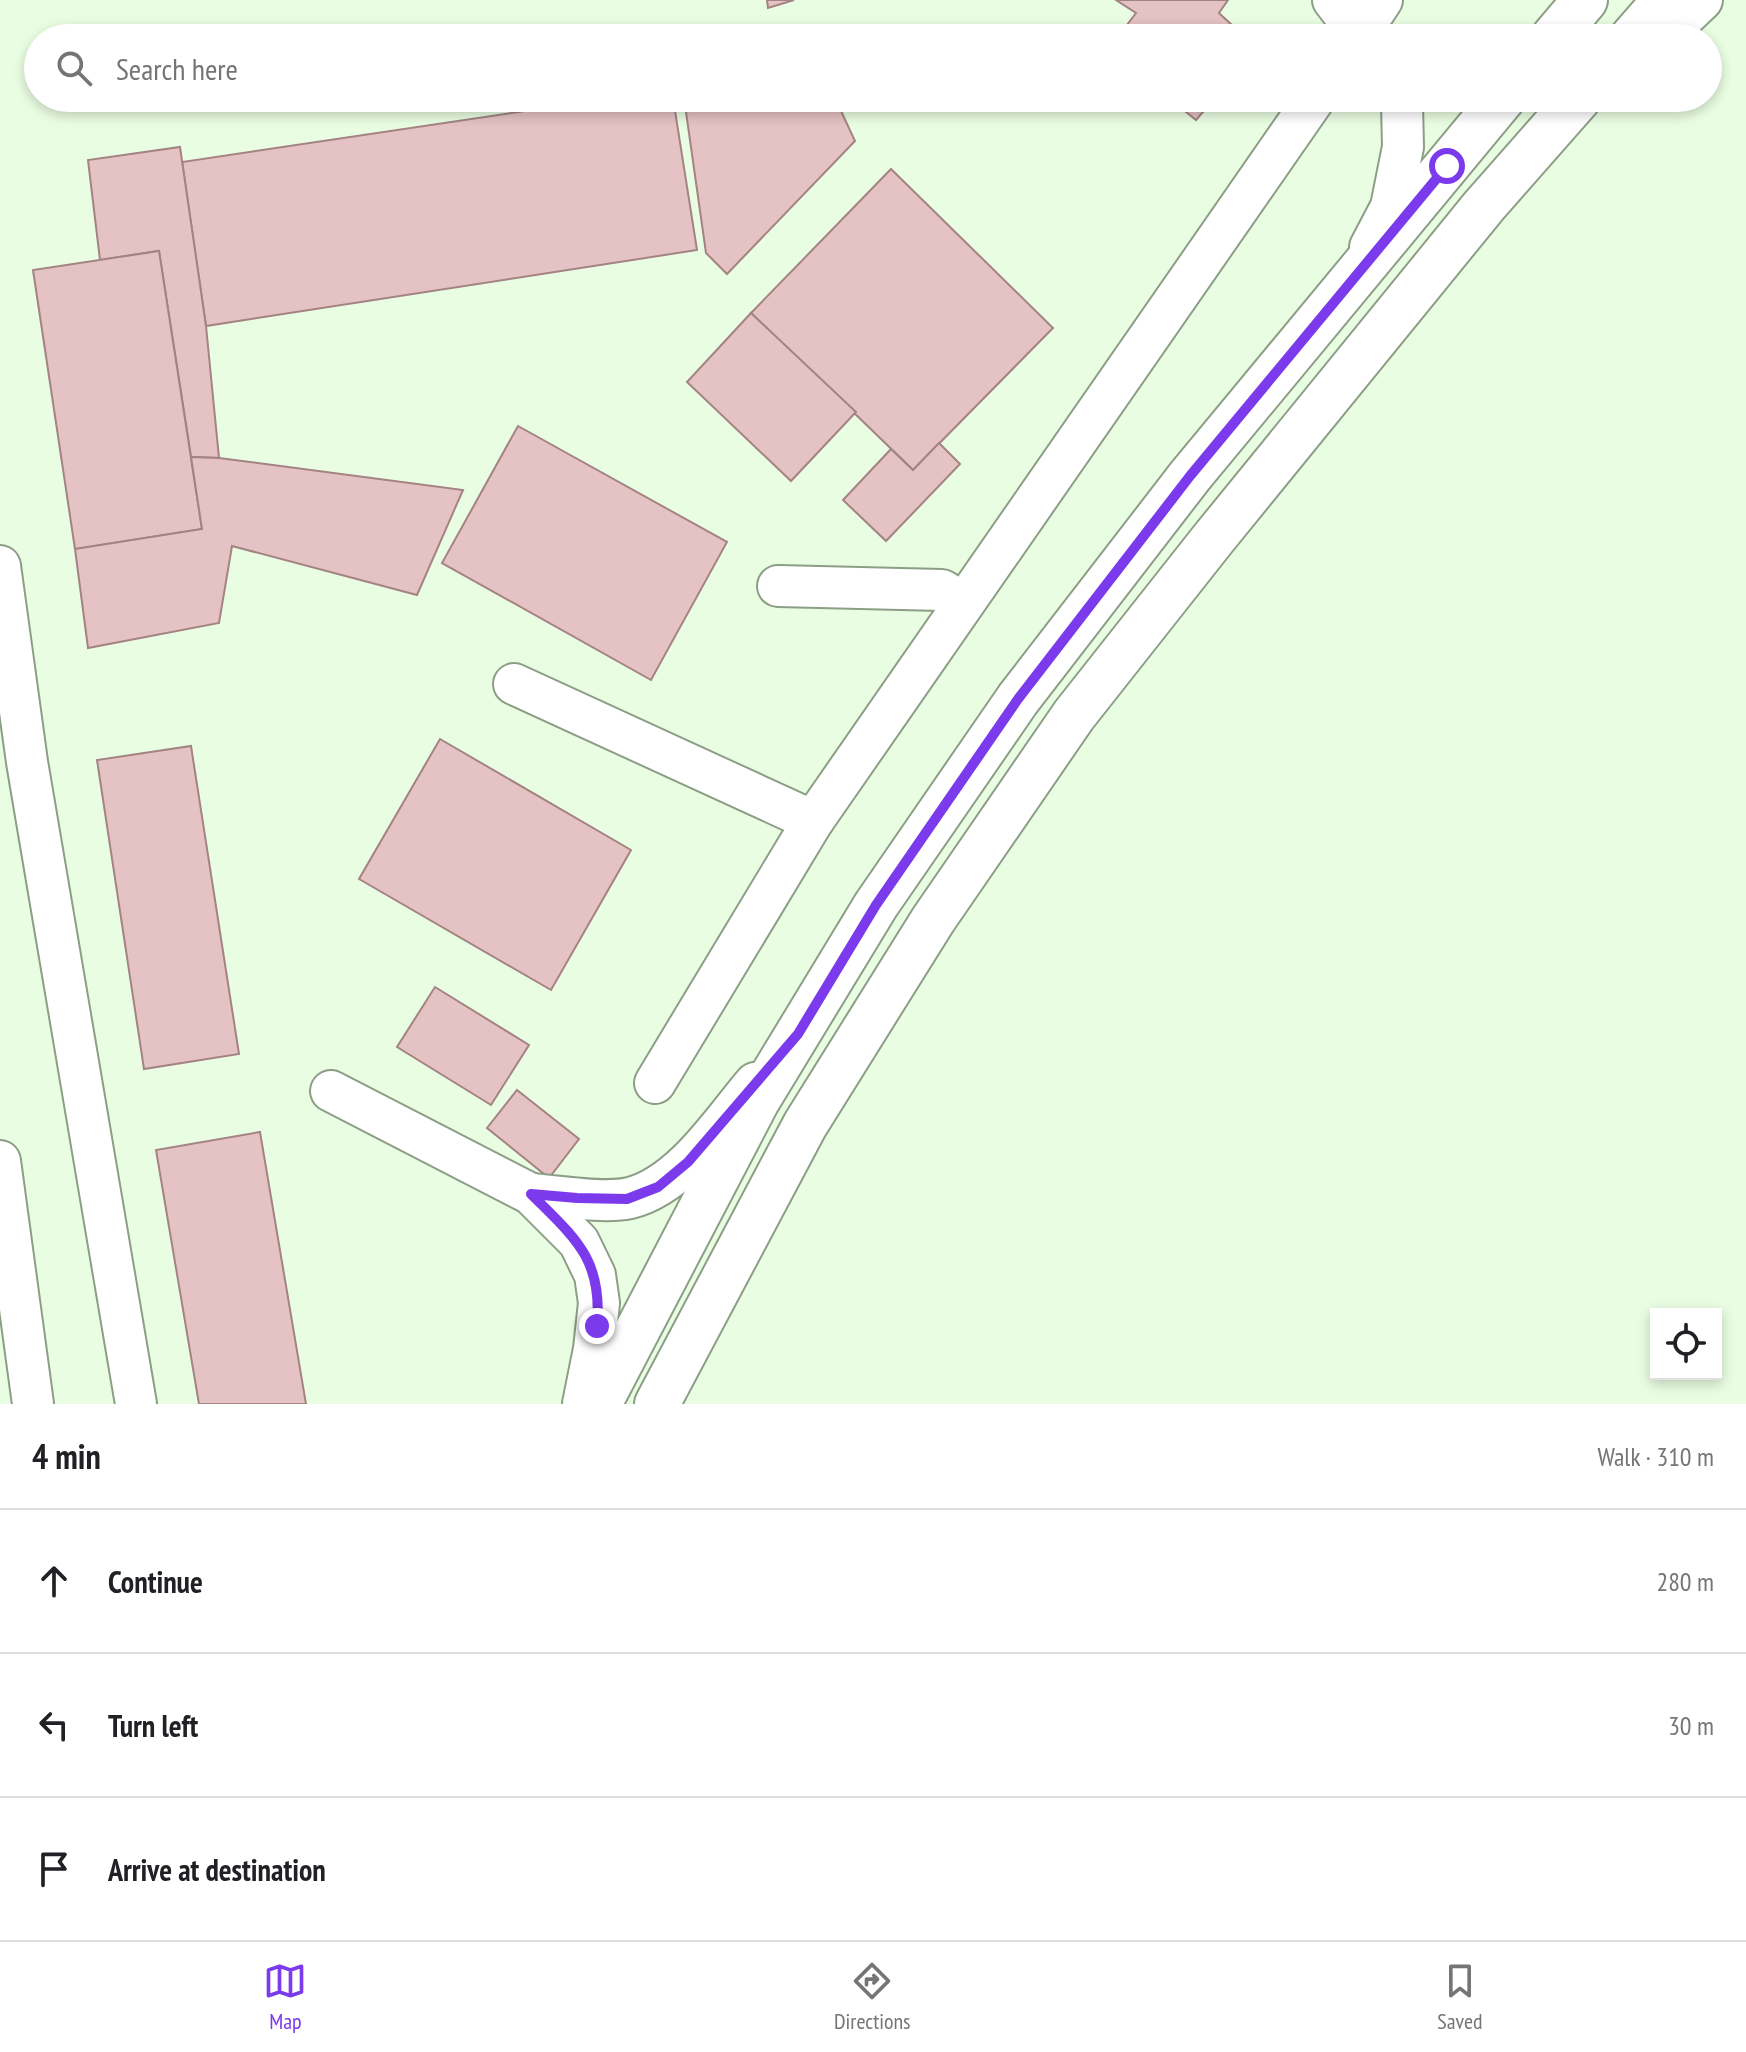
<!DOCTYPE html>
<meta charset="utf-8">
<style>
body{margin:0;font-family:"PT Sans Narrow",sans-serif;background:#f6f6f6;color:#202124}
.controls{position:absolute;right:24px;bottom:24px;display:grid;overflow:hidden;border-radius:0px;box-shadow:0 4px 12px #0003}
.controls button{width:72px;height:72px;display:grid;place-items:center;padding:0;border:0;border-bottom:2px solid #e0e0e0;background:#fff;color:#202124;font:40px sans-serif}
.stop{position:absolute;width:24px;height:24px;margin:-18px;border:6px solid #7c3aed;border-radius:50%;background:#fff}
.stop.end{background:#7c3aed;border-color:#fff;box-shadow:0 2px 8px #0008}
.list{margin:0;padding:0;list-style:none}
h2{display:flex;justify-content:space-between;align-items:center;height:104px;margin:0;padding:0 32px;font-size:34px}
h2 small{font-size:26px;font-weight:400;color:#757577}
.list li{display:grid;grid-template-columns:52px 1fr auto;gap:24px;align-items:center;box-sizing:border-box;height:144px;padding:0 32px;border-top:2px solid #e0e0e0}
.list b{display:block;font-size:30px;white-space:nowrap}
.list em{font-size:26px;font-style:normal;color:#757577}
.icon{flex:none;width:44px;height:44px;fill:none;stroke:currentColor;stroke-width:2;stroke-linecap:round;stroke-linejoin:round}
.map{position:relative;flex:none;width:1746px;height:1404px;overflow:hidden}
.search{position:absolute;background:#fff;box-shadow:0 4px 12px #0003;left:24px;right:24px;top:24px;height:88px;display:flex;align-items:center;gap:20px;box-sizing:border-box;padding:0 28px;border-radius:44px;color:#757577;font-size:30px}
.sheet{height:536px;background:#fff}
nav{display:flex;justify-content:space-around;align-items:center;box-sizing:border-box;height:112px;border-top:2px solid #e0e0e0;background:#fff;font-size:22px;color:#757577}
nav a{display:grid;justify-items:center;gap:4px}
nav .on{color:#7c3aed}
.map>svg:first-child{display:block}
.building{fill:#e5c2c3;stroke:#a48384;stroke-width:2}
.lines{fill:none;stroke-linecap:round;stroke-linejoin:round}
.minor-casing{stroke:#8c9e86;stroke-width:44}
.major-casing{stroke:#8c9e86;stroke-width:48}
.minor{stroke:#fff;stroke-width:40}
.major{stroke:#fff;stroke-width:44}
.route{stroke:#7c3aed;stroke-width:10}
</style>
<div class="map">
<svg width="1746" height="1404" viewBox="0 0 1746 1404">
<rect width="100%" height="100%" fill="#e9fde2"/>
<!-- building -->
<g class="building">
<polygon points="767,0 794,0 768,8"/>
<polygon points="1116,0 1228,0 1219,13 1246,38 1117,38 1136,13"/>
<polygon points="612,98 673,98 697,250 206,326 182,162"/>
<polygon points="684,98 835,98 855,141 727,274 706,253"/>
<polygon points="1169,98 1215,98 1196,120"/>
<polygon points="180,147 206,326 219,458 191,457 159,251 100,260 88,160"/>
<polygon points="891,169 1053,328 913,470 751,313"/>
<polygon points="159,251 202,529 75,549 33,270"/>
<polygon points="751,313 856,412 791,481 687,382"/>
<polygon points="518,426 727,542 651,680 442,563"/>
<polygon points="939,443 960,464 886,541 843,500 891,449 913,470"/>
<polygon points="191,457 219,458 463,490 417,595 232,546 219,623 88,648 75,549 202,529"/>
<polygon points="440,739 631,850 551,990 359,879"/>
<polygon points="191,746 239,1054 144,1069 97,760"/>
<polygon points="435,987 529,1045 491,1105 397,1047"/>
<polygon points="517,1090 579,1139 549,1178 487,1128"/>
<polygon points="260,1132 306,1404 199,1404 156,1150"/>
</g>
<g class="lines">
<defs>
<g id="minor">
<polyline points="1333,0 1362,38"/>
<polyline points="1357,38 1382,0"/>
<polyline points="1662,38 1702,0"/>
<polyline points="1370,247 1391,207 1403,147 1402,104 1400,98"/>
<polyline points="0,566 27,762 136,1404"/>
<polyline points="778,586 942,590 963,603"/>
<polyline points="514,684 813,821"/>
<polyline points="655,1083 813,821 1315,98"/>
<polyline points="331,1091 531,1194 579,1242 595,1275 599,1303 594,1349 583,1404"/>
<polyline points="0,1161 33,1404"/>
<path d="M531,1194C557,1196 605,1204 630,1198C682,1185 721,1123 755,1083"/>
</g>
<g id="major">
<polyline points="1553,38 1585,0"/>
<polyline points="1632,38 1665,0"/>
<polyline points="599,1404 757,1101 876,905 1018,699 1190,476 1503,98"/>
<polyline points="657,1404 805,1125 933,920 1074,715 1213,539 1484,206 1579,98"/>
</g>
</defs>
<!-- minor casing -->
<use href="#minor" class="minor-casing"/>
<!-- major casing -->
<use href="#major" class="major-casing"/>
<!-- minor -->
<use href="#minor" class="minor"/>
<!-- major -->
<use href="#major" class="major"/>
</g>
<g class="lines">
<!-- route -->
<path class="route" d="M597,1326C603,1259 575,1238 531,1194L577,1198L627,1199L658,1187L688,1162L798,1034L876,905L1018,699L1190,476L1447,166"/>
</g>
</svg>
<div class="controls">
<button><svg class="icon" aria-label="locate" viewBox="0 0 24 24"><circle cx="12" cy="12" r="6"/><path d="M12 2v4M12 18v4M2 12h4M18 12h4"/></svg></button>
</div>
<div class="stop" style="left:1447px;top:166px"></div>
<div class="stop end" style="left:597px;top:1326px"></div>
<div class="search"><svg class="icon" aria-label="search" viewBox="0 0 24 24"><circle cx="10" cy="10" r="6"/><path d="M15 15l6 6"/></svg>Search here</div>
</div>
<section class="sheet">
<h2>4 min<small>Walk · 310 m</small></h2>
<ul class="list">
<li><svg class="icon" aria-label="ahead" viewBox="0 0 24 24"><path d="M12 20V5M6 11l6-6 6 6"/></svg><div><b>Continue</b></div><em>280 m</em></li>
<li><svg class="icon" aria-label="left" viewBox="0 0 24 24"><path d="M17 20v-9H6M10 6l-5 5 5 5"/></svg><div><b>Turn left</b></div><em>30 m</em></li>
<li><svg class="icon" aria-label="arrive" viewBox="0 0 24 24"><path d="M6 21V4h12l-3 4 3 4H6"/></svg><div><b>Arrive at destination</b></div></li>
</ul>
</section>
<nav>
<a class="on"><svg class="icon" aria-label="map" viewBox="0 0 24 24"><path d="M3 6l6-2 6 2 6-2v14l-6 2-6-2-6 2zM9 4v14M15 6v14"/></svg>Map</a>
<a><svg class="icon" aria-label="directions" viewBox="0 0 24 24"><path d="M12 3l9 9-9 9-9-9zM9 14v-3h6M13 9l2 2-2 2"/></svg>Directions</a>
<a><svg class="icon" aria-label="saved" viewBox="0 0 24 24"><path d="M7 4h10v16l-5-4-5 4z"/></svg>Saved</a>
</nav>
